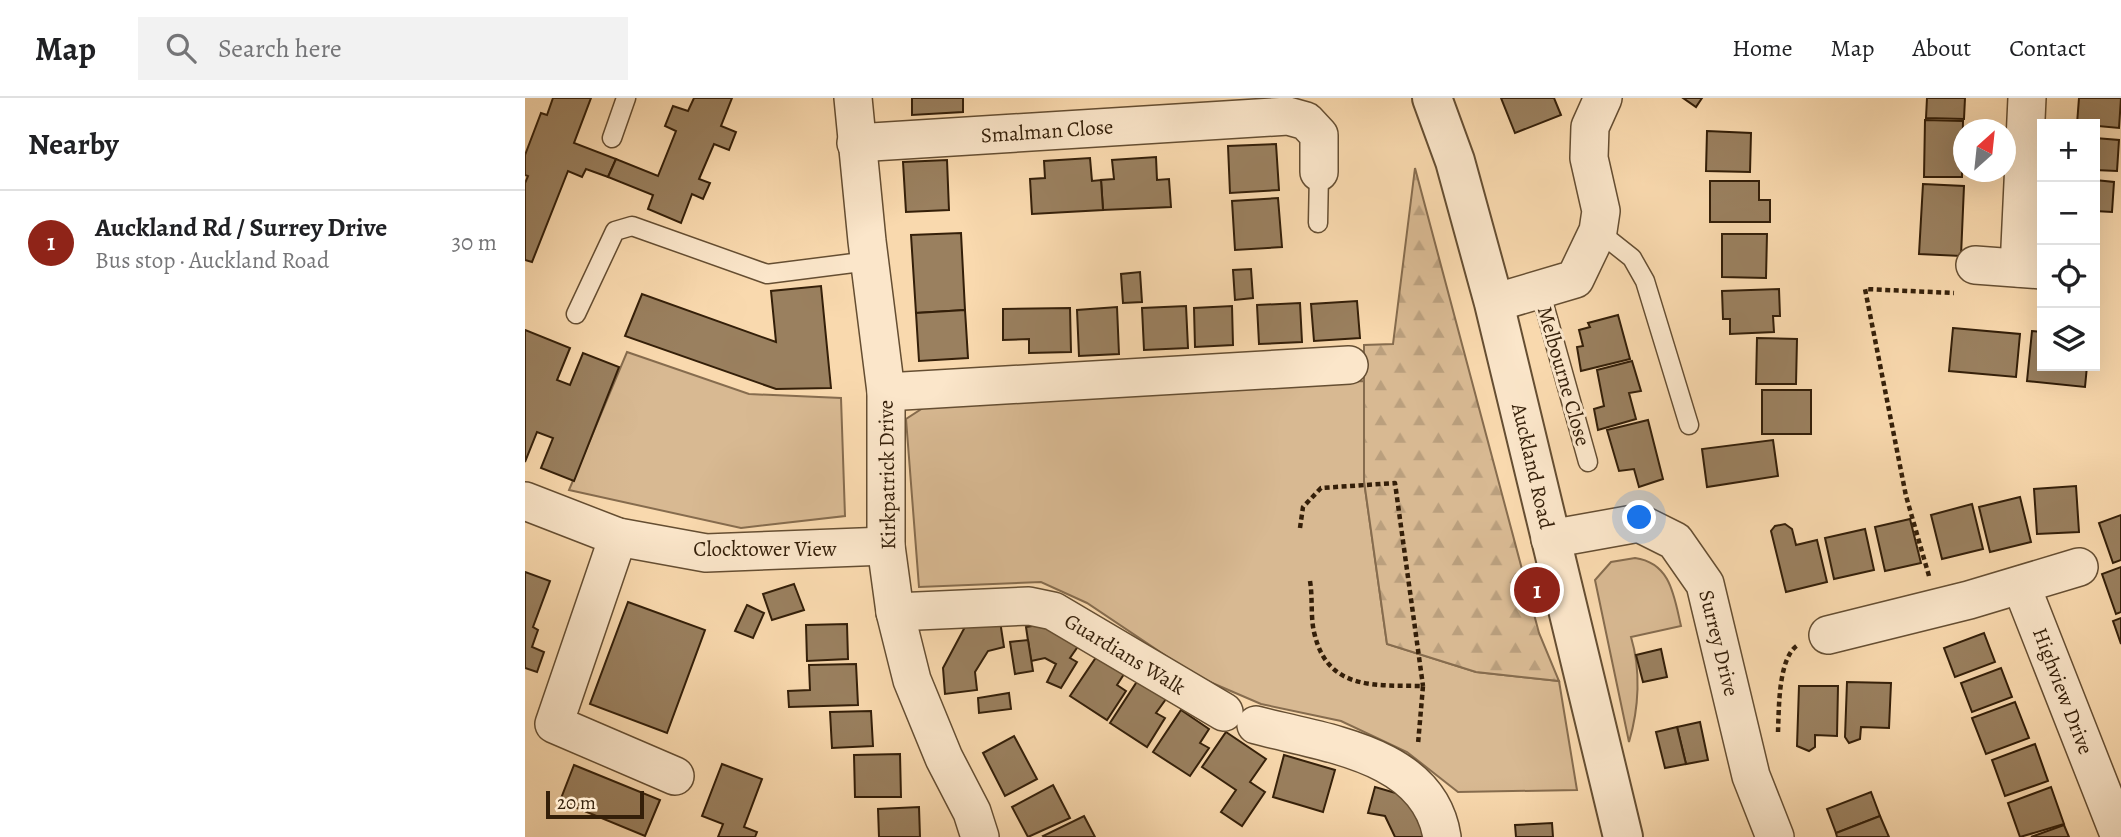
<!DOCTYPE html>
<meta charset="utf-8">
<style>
body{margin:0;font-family:Alegreya,serif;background:#f2f2f2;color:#202124}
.controls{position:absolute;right:21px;top:21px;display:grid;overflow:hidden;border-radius:0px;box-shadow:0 7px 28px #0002}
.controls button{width:63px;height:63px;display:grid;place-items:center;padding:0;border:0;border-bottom:2px solid #e0e0e0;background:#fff;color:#202124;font:35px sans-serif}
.compass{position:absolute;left:1428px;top:21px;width:63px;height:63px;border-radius:50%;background:#fff;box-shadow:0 7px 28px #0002;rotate:27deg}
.scale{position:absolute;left:21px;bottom:18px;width:98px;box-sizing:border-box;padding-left:7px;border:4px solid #341f09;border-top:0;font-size:19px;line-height:24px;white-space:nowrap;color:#341f09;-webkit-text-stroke:5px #fbe6ca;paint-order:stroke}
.you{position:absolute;left:1115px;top:420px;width:24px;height:24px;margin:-18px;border:5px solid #fff;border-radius:50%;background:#1a73e8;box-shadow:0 0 0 10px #1a73e833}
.badge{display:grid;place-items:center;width:46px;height:46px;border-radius:50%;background:#8f2418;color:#fff;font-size:23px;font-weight:700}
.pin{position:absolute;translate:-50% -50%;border:4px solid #fff;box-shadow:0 2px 7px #0006}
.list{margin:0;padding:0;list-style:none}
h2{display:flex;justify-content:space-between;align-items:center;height:91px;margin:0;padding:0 28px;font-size:30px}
h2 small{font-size:23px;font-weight:400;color:#757577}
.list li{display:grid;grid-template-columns:46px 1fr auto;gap:21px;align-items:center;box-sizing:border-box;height:105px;padding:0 28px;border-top:2px solid #e0e0e0}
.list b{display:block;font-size:26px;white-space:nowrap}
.list p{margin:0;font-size:23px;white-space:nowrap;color:#757577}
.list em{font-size:23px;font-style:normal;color:#757577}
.icon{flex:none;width:38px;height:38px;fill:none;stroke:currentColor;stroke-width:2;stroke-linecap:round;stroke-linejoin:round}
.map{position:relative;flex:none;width:1596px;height:739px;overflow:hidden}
header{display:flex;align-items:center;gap:42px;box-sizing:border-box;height:98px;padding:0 35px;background:#fff;border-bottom:2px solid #e0e0e0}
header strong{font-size:33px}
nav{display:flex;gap:38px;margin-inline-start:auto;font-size:24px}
.search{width:490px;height:63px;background:#f2f2f2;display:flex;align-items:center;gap:18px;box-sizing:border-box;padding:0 24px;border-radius:0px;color:#757577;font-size:26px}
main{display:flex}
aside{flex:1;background:#fff}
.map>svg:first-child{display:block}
.green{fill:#d8b992;stroke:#866c4e;stroke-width:2}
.forest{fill:url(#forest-firs);stroke:#866c4e;stroke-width:2}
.building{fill:#9a805f;stroke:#341f09;stroke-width:2}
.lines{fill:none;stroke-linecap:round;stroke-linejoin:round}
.service-casing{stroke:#654e32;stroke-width:21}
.minor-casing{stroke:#654e32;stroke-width:40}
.tertiary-casing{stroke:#654e32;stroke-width:42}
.path{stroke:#341f09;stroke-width:4.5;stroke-dasharray:5 3.5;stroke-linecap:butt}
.service{stroke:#fbe6ca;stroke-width:18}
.minor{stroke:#fbe6ca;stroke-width:37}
.tertiary{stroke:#fbe6ca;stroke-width:38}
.labels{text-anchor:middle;stroke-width:6;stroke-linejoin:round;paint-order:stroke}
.street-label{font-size:21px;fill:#341f09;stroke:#fbe6ca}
</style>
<header>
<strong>Map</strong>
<div class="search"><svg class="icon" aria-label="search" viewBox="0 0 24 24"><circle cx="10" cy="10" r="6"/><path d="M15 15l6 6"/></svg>Search here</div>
<nav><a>Home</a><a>Map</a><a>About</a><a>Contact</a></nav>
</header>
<main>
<aside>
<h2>Nearby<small></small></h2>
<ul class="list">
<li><span class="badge">1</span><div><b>Auckland Rd / Surrey Drive</b><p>Bus stop · Auckland Road</p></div><em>30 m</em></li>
</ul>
</aside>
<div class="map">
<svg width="1596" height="739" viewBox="0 0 1596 739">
<defs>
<pattern id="forest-firs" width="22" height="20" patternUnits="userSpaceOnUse" patternTransform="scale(1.75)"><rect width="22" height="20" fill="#d8b992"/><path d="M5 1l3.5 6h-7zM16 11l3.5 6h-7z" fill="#ba9f7d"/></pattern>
</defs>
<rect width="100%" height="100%" fill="#f9d9ae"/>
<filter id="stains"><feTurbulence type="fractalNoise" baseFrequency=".00286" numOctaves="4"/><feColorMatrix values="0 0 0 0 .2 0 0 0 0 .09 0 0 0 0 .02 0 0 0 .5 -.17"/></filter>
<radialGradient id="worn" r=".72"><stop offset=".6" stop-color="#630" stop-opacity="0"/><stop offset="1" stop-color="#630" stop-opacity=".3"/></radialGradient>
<!-- green -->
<g class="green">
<polygon points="102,254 224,296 316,300 320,418 216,430 44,392"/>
<polygon points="839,283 839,383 862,546 951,574 1034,583 1052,692 933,694 882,654 816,623 736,606 671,578 562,505 516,484 394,489 381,321 398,310"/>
<path d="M1110,460C1146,465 1149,498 1156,528L1106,539C1116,572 1114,610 1104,644L1070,482L1086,464Z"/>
</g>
<!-- forest -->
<polygon class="forest" points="890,70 1014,535 1034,583 951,574 862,546 839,383 839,247 868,246"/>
<!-- building -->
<g class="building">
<polygon points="28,0 66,0 49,45 91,61 83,79 61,71 57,79 43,73 7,164 0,162 0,85 3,78 0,77 0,57 16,15 22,17"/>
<polygon points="169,0 207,0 196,28 211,34 204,52 189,46 174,81 185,85 178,101 167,96 156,125 123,111 128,97 83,79 91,61 133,78 151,33 140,28 148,8 163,13"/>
<polygon points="387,0 438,0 438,14 387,17"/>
<polygon points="976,0 1029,0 1036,17 990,35"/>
<polygon points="1158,0 1177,0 1171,9"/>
<polygon points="1402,0 1440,0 1439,21 1401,20"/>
<polygon points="1554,0 1596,0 1594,30 1552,26"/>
<polygon points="1400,22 1438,23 1437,79 1399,79"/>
<polygon points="1182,33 1226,35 1225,74 1181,73"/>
<polygon points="1570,40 1594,42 1592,73 1570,72"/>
<polygon points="751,46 754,92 705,95 703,48"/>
<polygon points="631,59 632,82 644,81 646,109 578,112 576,82 589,81 587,62"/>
<polygon points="565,60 567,83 576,82 578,112 507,116 505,81 520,80 519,63"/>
<polygon points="422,62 424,112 381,114 378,64"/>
<polygon points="1570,82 1589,84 1587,114 1570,113"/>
<polygon points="1185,83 1234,83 1234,102 1245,102 1245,124 1185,124"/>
<polygon points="1398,86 1439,88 1436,158 1394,156"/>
<polygon points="753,100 757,149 710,152 707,103"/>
<polygon points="436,135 440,212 391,215 386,137"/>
<polygon points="1197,136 1242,136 1241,180 1197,179"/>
<polygon points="726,171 728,200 710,202 708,172"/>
<polygon points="615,174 617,204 598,205 596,176"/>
<polygon points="296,188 306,290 251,291 100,238 117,196 251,244 246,193"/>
<polygon points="1254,191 1255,218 1248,218 1249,234 1205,236 1205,221 1198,221 1197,193"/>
<polygon points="832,203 835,240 789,243 786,206"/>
<polygon points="775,205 777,244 734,246 732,207"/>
<polygon points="661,208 663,250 619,252 617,210"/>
<polygon points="707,208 708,247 670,249 669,210"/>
<polygon points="592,209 594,256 554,258 552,212"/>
<polygon points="545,210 546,254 504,255 504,241 478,242 478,211"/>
<polygon points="440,212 443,260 394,263 391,215"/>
<polygon points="1093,217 1105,261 1056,273 1052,249 1058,248 1054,232 1065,229 1063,225"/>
<polygon points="1428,230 1495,236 1491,279 1424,273"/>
<polygon points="0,232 45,250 32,282 45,287 58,255 94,269 49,383 16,370 28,340 12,334 0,364"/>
<polygon points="1507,233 1517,234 1517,268 1562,268 1560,289 1502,283"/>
<polygon points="1232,240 1272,241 1271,286 1231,286"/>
<polygon points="1107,263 1116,293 1104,295 1111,321 1073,332 1069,311 1079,308 1072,272"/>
<rect x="1237" y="292" width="49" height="44"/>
<polygon points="1123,322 1138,381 1114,389 1109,371 1094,373 1082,332"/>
<polygon points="1248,342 1253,378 1182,389 1177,351"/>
<polygon points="1551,388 1554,434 1512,436 1509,391"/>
<polygon points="1495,399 1506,444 1465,454 1454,409"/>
<polygon points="1447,406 1458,451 1417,461 1406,417"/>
<polygon points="1596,417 1596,462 1588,465 1574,425"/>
<polygon points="1385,421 1396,465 1360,473 1350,429"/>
<polygon points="1260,426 1267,431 1271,447 1292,442 1302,484 1261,494 1246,433 1250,428"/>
<polygon points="1340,431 1349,472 1309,481 1300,440"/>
<polygon points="1596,469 1596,514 1591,516 1577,476"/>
<polygon points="0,474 25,483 8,529 13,532 7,549 19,554 12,574 0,570"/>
<polygon points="269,486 279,512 247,522 238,496"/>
<polygon points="103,504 180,532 142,635 65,606"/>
<polygon points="222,507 239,515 228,540 210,533"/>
<polygon points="1596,520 1596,546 1588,523"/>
<polygon points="475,523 479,549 463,553 450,574 452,592 420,596 418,570 441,527"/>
<polygon points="525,525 556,544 545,560 552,564 536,590 522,584 531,566 520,560 506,563 501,529"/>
<polygon points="322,526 323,561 282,563 281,527"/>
<polygon points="1459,535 1470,564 1430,579 1419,550"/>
<polygon points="503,542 508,573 490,576 485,544"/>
<polygon points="1136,551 1142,579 1118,584 1111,557"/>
<polygon points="574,555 601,573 592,587 601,593 582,622 545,598"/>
<polygon points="331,566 333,607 264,609 263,593 285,592 284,567"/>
<polygon points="1476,570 1487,599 1447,614 1436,585"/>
<polygon points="613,582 641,601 631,615 640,620 622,649 585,625"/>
<polygon points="1322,584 1366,585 1364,630 1336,629 1335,641 1324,645 1320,639"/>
<polygon points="1274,588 1313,588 1312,638 1290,637 1290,649 1284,653 1272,648"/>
<polygon points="484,595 486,611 454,615 453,600"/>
<polygon points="1490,604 1504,640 1461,656 1447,620"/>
<polygon points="656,612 684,631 675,645 684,650 665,678 628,654"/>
<polygon points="346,613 348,648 307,650 305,614"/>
<polygon points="1175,624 1183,662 1161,666 1152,629"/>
<polygon points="1152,629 1161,666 1140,670 1131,634"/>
<polygon points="701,634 741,661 725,684 740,694 717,728 696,714 711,692 677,669"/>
<polygon points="489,638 512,681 480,698 458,655"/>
<polygon points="1510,646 1523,683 1480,698 1467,662"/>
<polygon points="375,656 376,699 330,699 329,657"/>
<polygon points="759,657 810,672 798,714 748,699"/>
<polygon points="197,666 237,681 219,729 232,734 230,739 193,739 198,726 177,718"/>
<polygon points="49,667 135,702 120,738 35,703"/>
<polygon points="528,687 545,720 503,739 487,709"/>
<polygon points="850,689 881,698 901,739 870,739 860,718 843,715"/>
<polygon points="1526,689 1539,726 1495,739 1483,705"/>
<polygon points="1346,694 1355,718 1311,735 1302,711"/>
<polygon points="394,709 395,739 354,739 353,711"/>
<polygon points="559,718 570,739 519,739 518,738"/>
<polygon points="1355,718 1364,739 1312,739 1311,735"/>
<polygon points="1027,725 1028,739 991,739 990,727"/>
<polygon points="1539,727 1544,739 1506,739"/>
</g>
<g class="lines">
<defs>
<g id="service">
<polyline points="87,40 101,0"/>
<polyline points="793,125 794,74"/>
<polyline points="1073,133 1107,160 1120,183 1164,327"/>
<polyline points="1015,192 1063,364"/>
<polyline points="51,216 90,133 107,128 242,176 344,163"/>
</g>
<g id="minor">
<polyline points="328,0 342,143 361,294 361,448 370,514 387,582 419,660 447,714 455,739"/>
<polyline points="331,45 763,18 781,23 794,37 794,74"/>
<polyline points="1450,167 1517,172"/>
<polyline points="1494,170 1502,0"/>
<polyline points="969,205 1050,181 1073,133 1076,113 1064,60 1065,29 1078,0"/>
<polyline points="361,294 824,267"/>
<polyline points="0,403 93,439 181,455 361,448"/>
<polyline points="93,439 29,626 150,678"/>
<polyline points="1025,441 1114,425 1150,443 1180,486 1226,678 1250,739"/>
<polyline points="1496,487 1595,739"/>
<polyline points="370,514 504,508 528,513 699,614"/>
<polyline points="1303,537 1444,502 1554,469"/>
<path d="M731,627C798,645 904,655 917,739"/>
</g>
<polyline id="tertiary" points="907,0 930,63 969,205 1098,739"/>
</defs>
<!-- service casing -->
<use href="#service" class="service-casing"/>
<!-- minor casing -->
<use href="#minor" class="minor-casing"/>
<!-- tertiary casing -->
<use href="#tertiary" class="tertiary-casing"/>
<!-- path -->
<g class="path">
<polyline points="775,430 778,409 796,390 870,385 898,588"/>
<polyline points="1404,478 1381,398 1340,191 1429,195"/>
<path d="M785,483C788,501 785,521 790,538C804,593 852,587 898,588L893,646"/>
<path d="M1253,634C1254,611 1253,559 1273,547"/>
</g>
<!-- service -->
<use href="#service" class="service"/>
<!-- minor -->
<use href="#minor" class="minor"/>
<!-- tertiary -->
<use href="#tertiary" class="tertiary"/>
</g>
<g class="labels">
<!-- street labels -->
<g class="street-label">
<text transform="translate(522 33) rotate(-4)" y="7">Smalman Close</text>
<text transform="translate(1039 278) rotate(74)" y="7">Melbourne Close</text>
<text transform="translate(1008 368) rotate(77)" y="7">Auckland Road</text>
<text transform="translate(362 377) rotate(-91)" y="7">Kirkpatrick Drive</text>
<text x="240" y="458">Clocktower View</text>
<text transform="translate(1194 545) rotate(76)" y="7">Surrey Drive</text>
<text transform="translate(600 556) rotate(31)" y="7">Guardians Walk</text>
<text transform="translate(1538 593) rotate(69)" y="7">Highview Drive</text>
</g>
</g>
<rect width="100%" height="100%" filter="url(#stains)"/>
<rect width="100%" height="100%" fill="url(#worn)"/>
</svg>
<div class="controls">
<button>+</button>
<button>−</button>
<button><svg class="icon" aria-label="locate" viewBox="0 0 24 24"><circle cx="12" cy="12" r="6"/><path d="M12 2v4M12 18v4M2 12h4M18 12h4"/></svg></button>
<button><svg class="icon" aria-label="layers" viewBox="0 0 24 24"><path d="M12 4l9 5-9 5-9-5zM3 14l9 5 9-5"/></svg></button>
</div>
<svg class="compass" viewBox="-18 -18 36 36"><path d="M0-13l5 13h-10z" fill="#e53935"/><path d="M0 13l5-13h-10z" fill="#757577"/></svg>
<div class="scale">20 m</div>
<div class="you"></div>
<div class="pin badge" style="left:1012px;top:492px">1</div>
</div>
</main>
